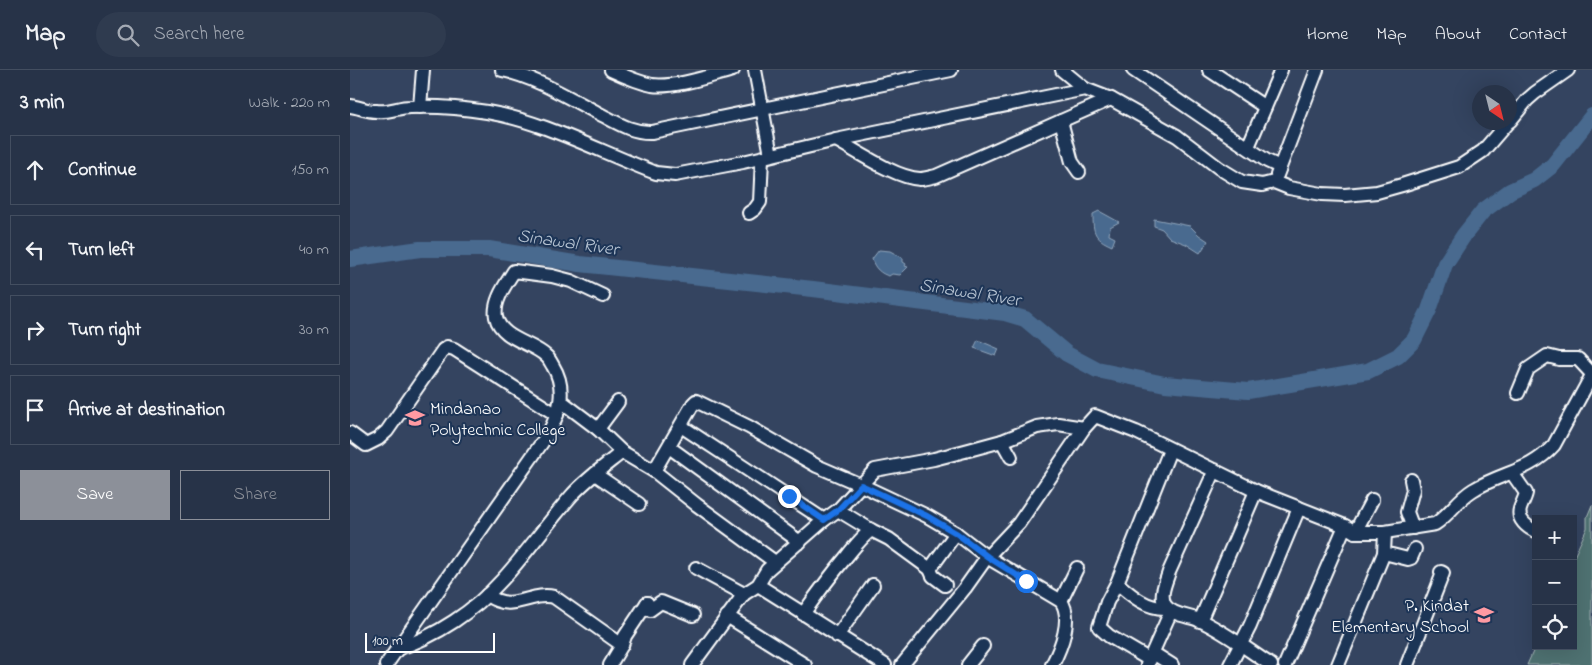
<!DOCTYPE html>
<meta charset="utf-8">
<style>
body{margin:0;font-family:"Indie Flower",sans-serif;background:#2f3b4f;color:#f1f3f6}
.controls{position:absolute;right:15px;bottom:15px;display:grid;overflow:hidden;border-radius:0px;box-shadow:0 5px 20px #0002}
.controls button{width:45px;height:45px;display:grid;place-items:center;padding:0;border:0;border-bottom:1px solid #434e60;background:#273348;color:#f1f3f6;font:25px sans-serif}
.compass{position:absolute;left:1122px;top:15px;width:45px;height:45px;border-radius:50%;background:#273348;box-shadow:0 5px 20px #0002;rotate:145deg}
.scale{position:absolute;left:15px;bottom:12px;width:130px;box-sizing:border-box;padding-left:5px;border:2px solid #fff;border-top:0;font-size:14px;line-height:18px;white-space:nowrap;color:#fff;-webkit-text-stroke:4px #1d3557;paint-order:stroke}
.stop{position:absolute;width:15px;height:15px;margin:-11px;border:4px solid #1a73e8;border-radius:50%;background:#fff}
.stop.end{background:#1a73e8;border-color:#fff;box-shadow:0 1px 5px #0008}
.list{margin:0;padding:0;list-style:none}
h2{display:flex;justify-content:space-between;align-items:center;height:65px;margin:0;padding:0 20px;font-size:21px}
h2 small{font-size:16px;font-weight:400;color:#a4aab4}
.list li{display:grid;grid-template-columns:32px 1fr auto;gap:15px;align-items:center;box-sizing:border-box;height:70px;margin:0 10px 10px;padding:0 10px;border:1px solid #434e60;border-radius:0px}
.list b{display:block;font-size:19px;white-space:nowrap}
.list em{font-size:16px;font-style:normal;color:#a4aab4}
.actions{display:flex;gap:10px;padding:15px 20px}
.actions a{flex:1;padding:11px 0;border:1px solid #8c9099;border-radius:0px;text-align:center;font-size:18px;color:#8c9099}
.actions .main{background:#8c9099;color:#fff}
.icon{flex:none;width:28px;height:28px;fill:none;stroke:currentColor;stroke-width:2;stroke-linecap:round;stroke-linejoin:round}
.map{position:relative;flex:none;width:1242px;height:595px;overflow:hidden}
header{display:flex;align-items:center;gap:30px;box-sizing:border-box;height:70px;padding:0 25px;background:#273348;border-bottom:1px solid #434e60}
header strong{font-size:24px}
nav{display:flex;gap:28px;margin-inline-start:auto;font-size:18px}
.search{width:350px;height:45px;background:#2f3b4f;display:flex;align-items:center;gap:12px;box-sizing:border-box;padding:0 18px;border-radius:28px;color:#a4aab4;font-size:19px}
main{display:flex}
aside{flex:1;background:#273348}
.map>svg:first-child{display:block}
.green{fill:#507272;stroke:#a8b8b8}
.water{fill:#486a8f;stroke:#91a6bc}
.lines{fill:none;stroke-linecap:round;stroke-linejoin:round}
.river{stroke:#486a8f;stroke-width:16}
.minor-casing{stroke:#fff;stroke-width:16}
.minor{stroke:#1d3557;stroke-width:12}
.route{stroke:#1a73e8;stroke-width:6}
.labels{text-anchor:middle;stroke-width:4;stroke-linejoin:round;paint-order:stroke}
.poi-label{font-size:18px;fill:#fff;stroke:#1d3557;text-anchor:start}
.water-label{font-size:19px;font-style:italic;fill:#b6c3d2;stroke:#1d3557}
</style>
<header>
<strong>Map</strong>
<div class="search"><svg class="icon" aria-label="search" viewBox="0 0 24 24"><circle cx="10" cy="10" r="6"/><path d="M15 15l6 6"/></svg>Search here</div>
<nav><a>Home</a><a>Map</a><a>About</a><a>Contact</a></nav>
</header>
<main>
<aside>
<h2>3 min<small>Walk · 220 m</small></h2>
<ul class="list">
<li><svg class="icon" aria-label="ahead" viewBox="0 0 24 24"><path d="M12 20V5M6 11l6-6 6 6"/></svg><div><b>Continue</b></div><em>150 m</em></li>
<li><svg class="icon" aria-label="left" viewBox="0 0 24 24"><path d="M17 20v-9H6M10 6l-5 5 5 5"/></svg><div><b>Turn left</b></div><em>40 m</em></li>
<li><svg class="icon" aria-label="right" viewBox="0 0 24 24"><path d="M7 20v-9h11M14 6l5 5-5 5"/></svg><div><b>Turn right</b></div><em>30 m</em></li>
<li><svg class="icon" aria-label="arrive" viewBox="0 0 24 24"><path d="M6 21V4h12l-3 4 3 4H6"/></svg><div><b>Arrive at destination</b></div></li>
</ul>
<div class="actions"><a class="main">Save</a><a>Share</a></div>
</aside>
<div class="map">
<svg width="1242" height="595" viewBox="0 0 1242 595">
<rect width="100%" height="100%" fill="#344460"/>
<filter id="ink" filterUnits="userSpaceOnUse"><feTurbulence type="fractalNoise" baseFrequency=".02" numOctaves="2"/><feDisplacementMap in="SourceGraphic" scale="10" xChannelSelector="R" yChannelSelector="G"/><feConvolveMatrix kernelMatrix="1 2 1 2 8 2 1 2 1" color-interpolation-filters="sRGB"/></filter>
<g filter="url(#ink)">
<!-- green -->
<polygon class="green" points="1242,435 1242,595 1177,595 1186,575 1223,576 1223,489 1237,458 1237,447"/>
<!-- water -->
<g class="water">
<path d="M749,141L769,152L760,157L759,165L765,168L762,176C744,168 743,163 743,144Z"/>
<polygon points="804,149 840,156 849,165 858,171 850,183 836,174 820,168 812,159 804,156"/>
<path d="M529,180L540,181L553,188V192L556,194L555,196L558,197L550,205L542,204L539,206C531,204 524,198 522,189Z"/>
<polygon points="628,270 649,279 646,286 624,278"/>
</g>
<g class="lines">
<!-- river -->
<polyline class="river" points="0,189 70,179 139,179 230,194 463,219 655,243 675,249 717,284 747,300 815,314 898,321 1018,301 1048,286 1064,270 1079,240 1095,194 1114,165 1133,141 1160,121 1184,110 1203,95 1242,46"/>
<defs>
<g id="minor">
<path d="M152,0C185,7 217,27 248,43C266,52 281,63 302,62L601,0"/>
<path d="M261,0C274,6 287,12 302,15C324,18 360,6 383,0"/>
<polyline points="405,0 421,85"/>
<polyline points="712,0 735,19"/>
<polyline points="783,0 917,91 930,97"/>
<polyline points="859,0 915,37"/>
<path d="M0,36C9,37 17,41 26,41C38,43 48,37 60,37C85,36 112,38 137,42C196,52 250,82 306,103L325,105L393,92L486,70L735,19L761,29L827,66L869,98L892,112L912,115L924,112L939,118L972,124L995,125L1027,122L1052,115L1109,97L1133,81L1158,52"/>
<polyline points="70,37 73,0"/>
<polyline points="1160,51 1177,30 1185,23 1218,0"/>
<path d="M486,70C508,82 546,108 570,109C575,109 581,107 586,106L711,51"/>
<polyline points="898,77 931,0"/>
<polyline points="729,102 722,92 711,51 761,29"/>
<polyline points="927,105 967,0"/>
<polyline points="399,143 405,139 410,132 412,88"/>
<polyline points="1168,323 1178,299 1197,286 1209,289 1228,289 1242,304"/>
<polyline points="211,331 248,359 272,382 304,401 347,435 425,492"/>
<polyline points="331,356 474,450"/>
<polyline points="248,359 268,332"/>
<polyline points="0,363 16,375 28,369 37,361 93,280 97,277 104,279 207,345"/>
<polyline points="652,371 661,387"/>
<polyline points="319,377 450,472"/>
<path d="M865,400L819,502C816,512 809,525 815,535C821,545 839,546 849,550C874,561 898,580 921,595"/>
<polyline points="304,401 343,334 346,331 399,357 467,396 511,415 525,400 584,389 615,381 652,371 687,357 708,354 734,358"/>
<path d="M1162,403L1176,423C1175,428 1172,433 1170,439C1167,449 1177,458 1186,461"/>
<polyline points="245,404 289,434"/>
<polyline points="1061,410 1063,420 1057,442 1063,458"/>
<polyline points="488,440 521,460"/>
<polyline points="1005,462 1022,430"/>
<polyline points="1034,483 1058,489 1061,488 1065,479"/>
<polyline points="346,498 394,524"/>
<polyline points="580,499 583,506 595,515"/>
<path d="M767,513C781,525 796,539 816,538"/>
<polyline points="408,515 535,595"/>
<path d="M137,525C163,544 181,521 204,527L272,575L260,595"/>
<polyline points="711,531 727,498"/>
<polyline points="297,533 300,540 311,532 343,545"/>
<path d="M453,544C467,524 481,505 497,486C506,475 510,469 521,460L539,469L580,499L606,463"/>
<polyline points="377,546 455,595"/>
<polyline points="850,551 906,421"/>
<polyline points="487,566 523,515"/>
<polyline points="272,575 275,566 297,533"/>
<path d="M47,579C87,566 124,541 152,510C177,483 198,452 223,424C238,408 256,395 272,382"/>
<polyline points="803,583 822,595"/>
<polyline points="800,590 759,566 749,557 757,532 767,513 820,380"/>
<path d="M36,595L198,364C210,342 217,319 203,296C201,293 199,288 196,286C183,273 151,269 146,247C143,231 156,214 164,201L202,206L221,211L253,226"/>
<path d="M342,595L394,524L408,515L417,500L474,450L488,440L511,415L577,446L606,463L637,487L711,531C723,548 711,578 702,595"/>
<polyline points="552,595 615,518 637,487 669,453 734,358 745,346 786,362 906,421 995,456"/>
<polyline points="618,595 633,576"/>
<polyline points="797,595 821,541"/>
<polyline points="880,595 900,556 949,438"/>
<path d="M935,595L995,456L1005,462H1035L1085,454C1099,445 1108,429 1123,420C1152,402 1180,402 1204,375L1242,305"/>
<polyline points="988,595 1034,483 1035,462"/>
<polyline points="1057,595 1093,503 1091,502"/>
</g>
</defs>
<!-- minor casing -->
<use href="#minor" class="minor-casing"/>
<!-- minor -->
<use href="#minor" class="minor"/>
</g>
</g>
<g class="lines" filter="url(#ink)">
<!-- route -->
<polyline class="route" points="439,426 474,450 488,440 511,415 577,446 606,463 638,487 676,511"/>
</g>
<!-- icons -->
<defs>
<symbol id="university-bare" viewBox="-9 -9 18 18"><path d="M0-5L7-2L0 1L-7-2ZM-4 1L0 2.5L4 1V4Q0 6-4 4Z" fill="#ff9aa2" stroke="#1d3557" stroke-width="2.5" paint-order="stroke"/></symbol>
<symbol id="school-bare" viewBox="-9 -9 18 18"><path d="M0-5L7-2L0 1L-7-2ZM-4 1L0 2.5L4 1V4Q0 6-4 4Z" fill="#ff9aa2" stroke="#1d3557" stroke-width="2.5" paint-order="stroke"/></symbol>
</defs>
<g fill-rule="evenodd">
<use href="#university-bare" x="51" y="334" width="28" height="28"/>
<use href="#school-bare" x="1120" y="531" width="28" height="28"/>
</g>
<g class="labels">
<!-- poi labels -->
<g class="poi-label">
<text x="80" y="344">Mindanao<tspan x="80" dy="21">Polytechnic College</tspan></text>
<text x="1119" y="541" text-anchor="end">P. Kindat<tspan x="1119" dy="21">Elementary School</tspan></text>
</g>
<!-- water labels -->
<g class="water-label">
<text transform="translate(218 171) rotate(8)" y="7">Sinawal River</text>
<text transform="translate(620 221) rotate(9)" y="7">Sinawal River</text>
</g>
</g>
</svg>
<div class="controls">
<button>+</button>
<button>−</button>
<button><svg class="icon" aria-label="locate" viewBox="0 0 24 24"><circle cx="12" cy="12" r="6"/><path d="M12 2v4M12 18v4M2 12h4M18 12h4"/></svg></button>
</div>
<svg class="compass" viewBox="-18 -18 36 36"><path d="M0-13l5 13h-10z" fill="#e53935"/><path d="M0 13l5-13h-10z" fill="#a4aab4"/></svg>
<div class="scale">100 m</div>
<div class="stop" style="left:676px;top:511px"></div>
<div class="stop end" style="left:439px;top:426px"></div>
</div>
</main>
